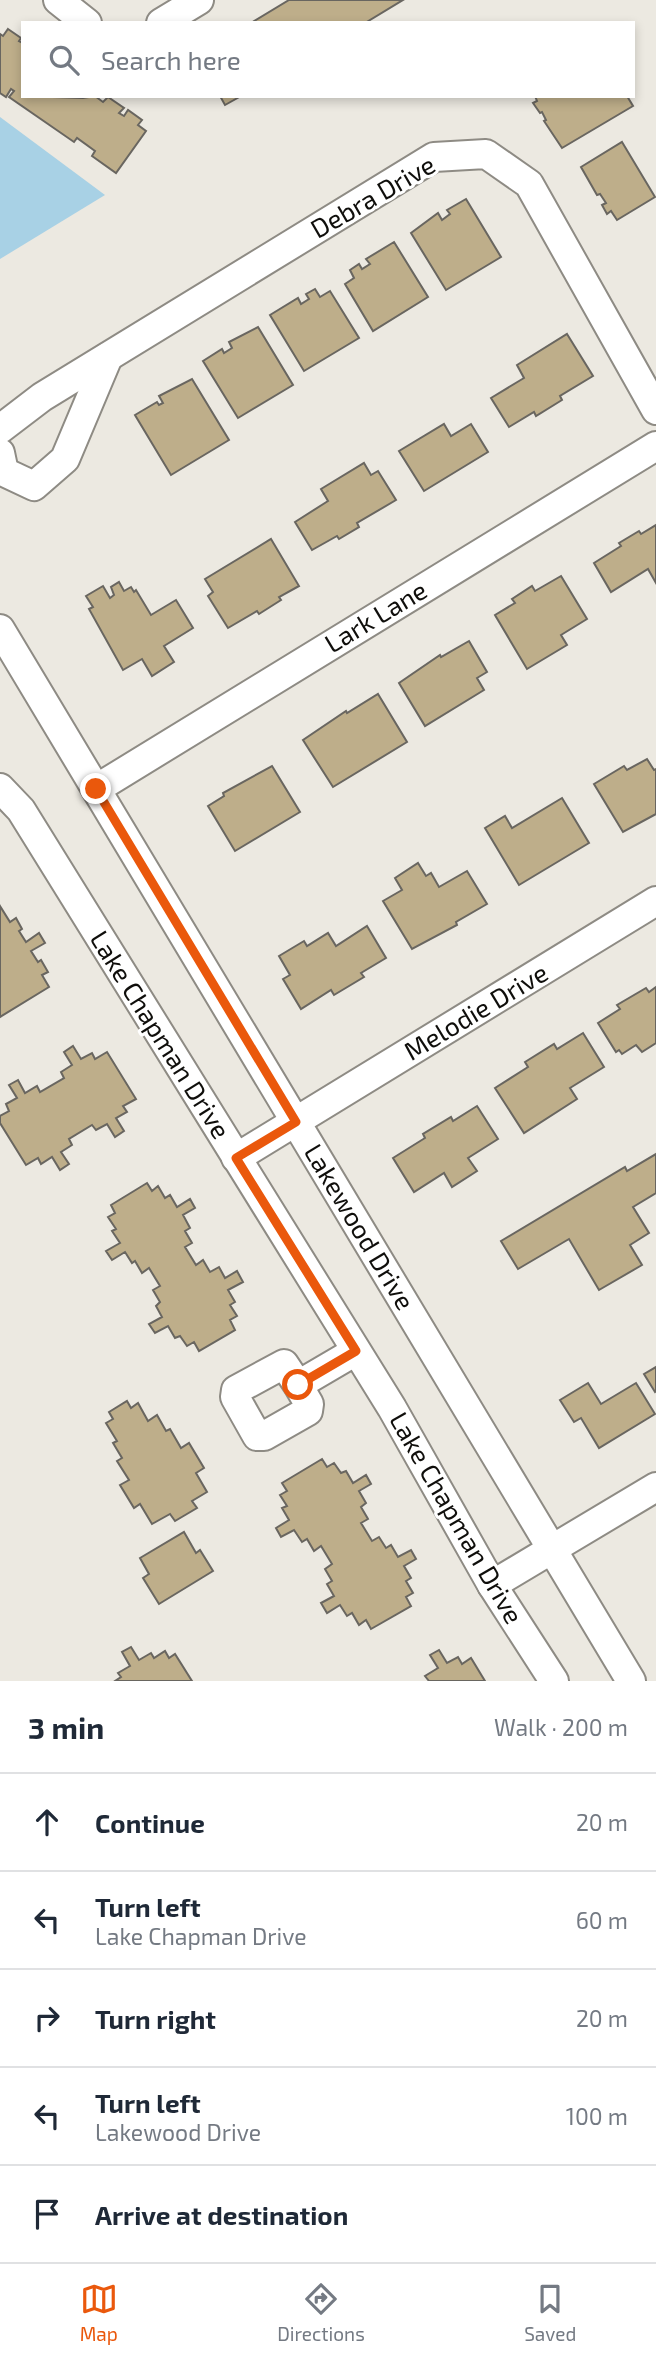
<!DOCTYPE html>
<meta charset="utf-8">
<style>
body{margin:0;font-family:"Exo 2",sans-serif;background:#f2f2f3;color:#1f2937}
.stop{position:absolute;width:21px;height:21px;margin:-16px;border:5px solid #ea580c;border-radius:50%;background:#fff}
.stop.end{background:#ea580c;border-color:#fff;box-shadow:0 2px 7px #0008}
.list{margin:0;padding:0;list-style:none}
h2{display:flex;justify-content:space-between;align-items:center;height:91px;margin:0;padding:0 28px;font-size:30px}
h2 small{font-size:23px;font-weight:400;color:#747a83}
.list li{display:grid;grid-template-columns:46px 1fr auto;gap:21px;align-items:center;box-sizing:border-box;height:98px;padding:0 28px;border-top:2px solid #e0e1e3}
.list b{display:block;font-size:26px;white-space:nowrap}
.list p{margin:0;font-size:23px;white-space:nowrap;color:#747a83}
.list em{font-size:23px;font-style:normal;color:#747a83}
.icon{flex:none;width:38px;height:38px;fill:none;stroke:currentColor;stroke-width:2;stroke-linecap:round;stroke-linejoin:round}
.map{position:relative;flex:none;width:656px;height:1681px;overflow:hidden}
.search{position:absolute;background:#fff;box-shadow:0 4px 10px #0003;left:21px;right:21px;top:21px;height:77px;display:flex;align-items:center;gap:18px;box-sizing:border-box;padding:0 24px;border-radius:0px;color:#747a83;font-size:26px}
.sheet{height:581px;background:#fff}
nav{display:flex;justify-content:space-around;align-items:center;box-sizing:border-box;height:98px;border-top:2px solid #e0e1e3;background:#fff;font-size:19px;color:#747a83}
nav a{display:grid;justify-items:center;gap:4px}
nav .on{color:#ea580c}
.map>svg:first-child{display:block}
.water{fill:#a8d1e5}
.building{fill:#beae8a;stroke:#696660;stroke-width:2}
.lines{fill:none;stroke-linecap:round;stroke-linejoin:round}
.minor-casing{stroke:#8e8b84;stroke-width:32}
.minor{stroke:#fff;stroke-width:28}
.route{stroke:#ea580c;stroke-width:9}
.labels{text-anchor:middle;stroke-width:6;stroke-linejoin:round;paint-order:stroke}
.street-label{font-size:26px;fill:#0f0e0b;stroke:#fff}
</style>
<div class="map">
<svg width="656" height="1681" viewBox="0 0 656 1681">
<rect width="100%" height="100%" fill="#ece9e1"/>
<!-- water -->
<polygon class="water" points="0,117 105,195 0,259"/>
<!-- building -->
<g class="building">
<polygon points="289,0 403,0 365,23 251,23"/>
<polygon points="8,29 21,38 19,41 23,43 23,96 83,98 95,96 103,102 108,97 124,108 119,113 124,116 128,110 142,120 138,125 146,131 116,173 92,156 95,151 77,138 74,142 9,97 14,91 11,89 6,97 0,93 0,34 3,36"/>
<polygon points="220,96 241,96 225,105"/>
<polygon points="535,96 627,96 633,106 562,148 544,121 546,120 542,112 540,113 533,103 537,101"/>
<polygon points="622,142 655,197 617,220 611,211 607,214 602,205 606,203 600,194 597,195 581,167"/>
<polygon points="466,199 501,257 446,290 411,233 438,213 442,220 450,214 447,210"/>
<polygon points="394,242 428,297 373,331 345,284 354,278 350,270 359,264 362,269 370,264 366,259"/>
<polygon points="315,289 320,297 330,291 359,338 304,371 270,315 298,298 301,304 309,299 306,294"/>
<polygon points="258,327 293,385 238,418 203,361 222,349 224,353 232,348 229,342"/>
<polygon points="567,334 593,376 560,396 562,400 536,416 534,412 509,427 491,398 524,378 517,365"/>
<polygon points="192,379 229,440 171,475 135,415 157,402 159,405 163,403 159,396"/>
<polygon points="444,424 451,436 471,424 488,452 424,491 399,451"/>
<polygon points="364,463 371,475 378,471 396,500 357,523 359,527 339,539 337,536 312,550 295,522 328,501 321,489"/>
<polygon points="656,525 656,583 648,569 611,592 594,563 621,546 619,543 639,531 641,534"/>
<polygon points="271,539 299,586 279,597 281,600 259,614 257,611 228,628 208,596 213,592 205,579"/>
<polygon points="561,576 587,619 561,635 567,645 527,669 495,615 515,603 512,599 532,586 535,591"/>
<polygon points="119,582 124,591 131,587 134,592 136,590 151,615 176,600 193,628 164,646 174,662 152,676 142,659 123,670 89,609 93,607 86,596 103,586 110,598 114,595 111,587"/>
<polygon points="469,641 487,672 477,678 484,690 425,726 399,683 440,655 441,657"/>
<polygon points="378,694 407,742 333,787 303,740 346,711 347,713"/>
<polygon points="647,759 654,770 656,769 656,814 623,832 594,784 624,766 627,770"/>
<polygon points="272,766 300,812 235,851 208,806 224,796 223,793"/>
<polygon points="562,798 589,843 519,885 485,828 505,816 512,828"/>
<polygon points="418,863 426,876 431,873 439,887 467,871 487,904 456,922 457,925 412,949 383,901 402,890 395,878"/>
<polygon points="0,906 10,922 16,918 22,929 19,931 26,942 39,933 45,943 31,951 38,962 41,960 48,972 42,975 49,987 0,1017"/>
<polygon points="367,926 386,958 361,973 364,977 334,995 331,990 301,1009 283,979 290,975 279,956 304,941 307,946 328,933 336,946"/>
<polygon points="656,987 656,1043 642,1052 636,1045 622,1054 619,1050 616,1052 598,1023 620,1009 617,1005 646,988 649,992"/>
<polygon points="583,1033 604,1067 570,1088 577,1099 524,1133 495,1088 528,1067 525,1062 554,1044 557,1049"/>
<polygon points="73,1046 81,1059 92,1053 95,1059 107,1052 136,1099 123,1106 127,1112 116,1118 124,1131 115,1137 107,1124 96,1130 92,1125 69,1139 72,1145 61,1152 69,1164 60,1170 52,1157 41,1164 38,1158 26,1165 0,1123 0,1116 9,1111 6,1104 17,1098 9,1085 18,1080 25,1093 37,1086 40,1092 64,1078 61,1072 72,1065 64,1052"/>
<polygon points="477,1106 498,1139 468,1158 477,1171 452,1187 444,1173 414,1192 393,1158 425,1138 423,1134 451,1117 453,1121"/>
<polygon points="656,1154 656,1193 633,1207 649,1233 630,1245 642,1265 599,1290 569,1239 518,1269 501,1241 625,1167 627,1171"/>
<polygon points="147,1183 152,1191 158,1186 165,1198 170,1195 177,1207 190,1199 195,1208 183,1215 190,1228 185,1231 192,1243 185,1247 196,1265 203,1260 210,1272 219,1267 225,1278 237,1271 243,1282 228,1290 235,1302 230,1305 237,1316 230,1320 235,1330 199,1351 194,1342 187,1346 180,1336 175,1338 168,1326 155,1333 149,1324 162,1317 156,1306 160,1302 153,1290 160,1286 149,1268 142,1273 135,1261 132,1263 125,1252 112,1260 106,1251 120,1243 112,1231 116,1229 108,1217 115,1213 111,1205"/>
<polygon points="656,1367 656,1391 655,1392 644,1374"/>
<polygon points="588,1383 601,1404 636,1383 655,1414 599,1448 581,1418 574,1422 560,1400"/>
<polygon points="127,1401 131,1408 138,1403 148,1421 157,1415 166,1431 170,1429 181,1448 189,1443 204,1468 196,1473 207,1492 192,1501 197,1508 175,1521 170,1514 152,1524 140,1504 134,1508 120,1485 129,1480 117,1461 122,1458 113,1443 117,1441 106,1423 113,1419 109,1412"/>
<polygon points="322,1459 327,1467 334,1463 341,1473 346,1471 353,1483 366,1475 371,1484 359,1491 366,1503 361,1507 368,1519 361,1523 372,1541 379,1537 386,1548 391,1545 398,1557 411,1550 416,1559 404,1566 411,1578 406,1581 413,1593 406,1597 411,1606 371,1629 366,1620 359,1625 352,1613 347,1616 340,1605 327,1613 321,1603 334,1596 327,1584 332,1581 325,1569 332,1564 321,1546 314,1551 307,1539 302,1542 294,1530 281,1537 276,1528 289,1520 282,1508 287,1506 280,1495 287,1491 282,1483"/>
<polygon points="184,1532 196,1553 200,1550 213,1571 159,1604 143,1578 149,1574 140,1558"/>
<polygon points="131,1647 139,1660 151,1653 154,1658 165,1651 169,1658 175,1654 192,1681 115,1681 121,1677 118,1673 130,1666 122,1652"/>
<polygon points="439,1650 447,1663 458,1657 462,1664 471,1658 485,1681 429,1681 425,1676 438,1668 430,1655"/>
</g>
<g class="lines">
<defs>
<g id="minor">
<polyline points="58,0 87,23"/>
<polyline points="161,23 199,0"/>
<polyline points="0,429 42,397 434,157 486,154 529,184 656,410"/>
<polyline points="0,453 4,472 34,486 65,459 108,357"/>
<polyline points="0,629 631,1681"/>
<polyline points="0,788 21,810 392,1408 492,1585 554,1681"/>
<polyline points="96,789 656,446"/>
<polyline points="236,1158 656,901"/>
<polyline points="298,1385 309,1404 308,1411 264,1436 257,1436 235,1397 236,1390 284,1364 298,1385 356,1351"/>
<polyline points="492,1585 656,1487"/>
</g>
</defs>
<!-- minor casing -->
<use href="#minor" class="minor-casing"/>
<!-- minor -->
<use href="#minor" class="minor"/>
</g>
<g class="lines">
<!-- route -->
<polyline class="route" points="96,789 296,1122 236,1158 356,1351 298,1385"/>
</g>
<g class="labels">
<!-- street labels -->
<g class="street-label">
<text transform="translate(373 197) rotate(-30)" y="9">Debra Drive</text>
<text transform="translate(376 617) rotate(-31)" y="9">Lark Lane</text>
<text transform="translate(476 1012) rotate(-31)" y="9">Melodie Drive</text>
<text transform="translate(160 1035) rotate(58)" y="9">Lake Chapman Drive</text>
<text transform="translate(359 1227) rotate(59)" y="9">Lakewood Drive</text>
<text transform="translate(456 1518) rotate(60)" y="9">Lake Chapman Drive</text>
</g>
</g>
</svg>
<div class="stop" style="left:298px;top:1385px"></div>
<div class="stop end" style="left:96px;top:789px"></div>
<div class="search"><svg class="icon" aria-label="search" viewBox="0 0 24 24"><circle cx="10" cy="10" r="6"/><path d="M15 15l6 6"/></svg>Search here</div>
</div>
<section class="sheet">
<h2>3 min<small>Walk · 200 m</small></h2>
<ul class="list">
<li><svg class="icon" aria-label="ahead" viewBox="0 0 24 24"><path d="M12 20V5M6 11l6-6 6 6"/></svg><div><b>Continue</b></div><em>20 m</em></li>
<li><svg class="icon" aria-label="left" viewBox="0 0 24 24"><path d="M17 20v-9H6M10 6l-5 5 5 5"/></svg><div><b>Turn left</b><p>Lake Chapman Drive</p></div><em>60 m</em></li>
<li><svg class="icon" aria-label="right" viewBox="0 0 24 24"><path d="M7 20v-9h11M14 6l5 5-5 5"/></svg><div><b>Turn right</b></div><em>20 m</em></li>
<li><svg class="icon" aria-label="left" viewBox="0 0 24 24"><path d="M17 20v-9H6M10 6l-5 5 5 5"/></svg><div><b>Turn left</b><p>Lakewood Drive</p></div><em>100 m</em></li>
<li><svg class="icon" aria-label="arrive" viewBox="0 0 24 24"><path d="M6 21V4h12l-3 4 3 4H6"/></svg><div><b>Arrive at destination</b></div></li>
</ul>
</section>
<nav>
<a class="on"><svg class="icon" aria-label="map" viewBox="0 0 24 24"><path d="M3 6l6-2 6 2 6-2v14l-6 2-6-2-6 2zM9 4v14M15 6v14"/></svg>Map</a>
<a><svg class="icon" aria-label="directions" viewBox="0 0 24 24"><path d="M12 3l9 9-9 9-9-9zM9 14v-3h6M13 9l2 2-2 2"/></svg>Directions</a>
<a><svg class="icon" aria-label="saved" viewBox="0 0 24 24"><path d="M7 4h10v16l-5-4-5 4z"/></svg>Saved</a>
</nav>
